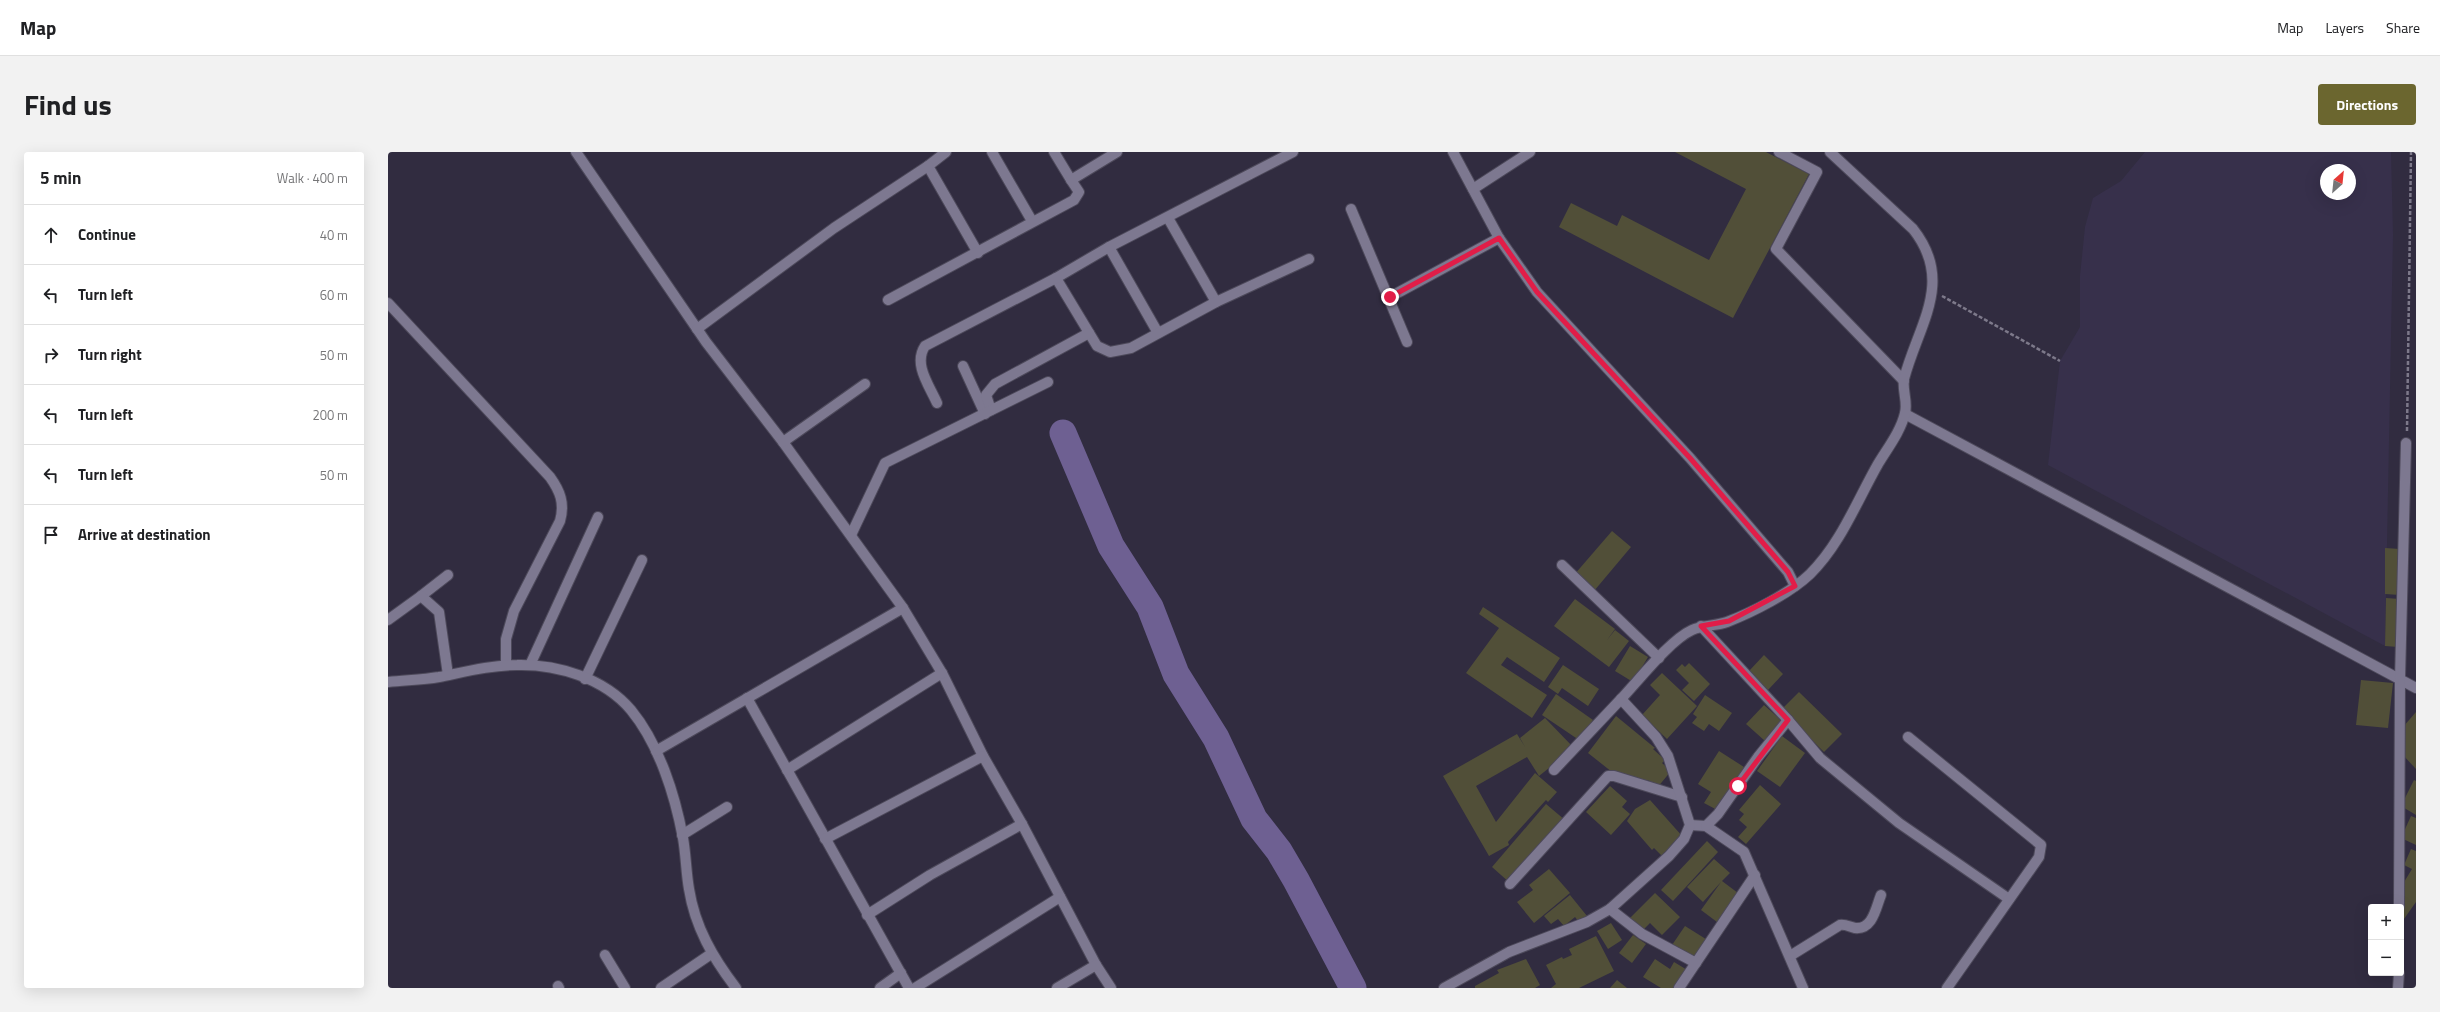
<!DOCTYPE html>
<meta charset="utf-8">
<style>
body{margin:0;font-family:"Titillium Web",sans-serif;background:#f2f2f2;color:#202124}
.controls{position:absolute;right:12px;bottom:12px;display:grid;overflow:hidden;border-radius:4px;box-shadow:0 4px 16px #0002}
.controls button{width:36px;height:36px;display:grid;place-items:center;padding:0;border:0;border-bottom:1px solid #e0e0e0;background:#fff;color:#202124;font:20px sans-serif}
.compass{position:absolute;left:1932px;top:12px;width:36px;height:36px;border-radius:50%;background:#fff;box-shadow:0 4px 16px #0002;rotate:27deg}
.stop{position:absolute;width:12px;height:12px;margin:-9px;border:3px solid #e11d48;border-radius:50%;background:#fff}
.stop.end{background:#e11d48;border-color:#fff;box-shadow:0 1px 4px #0008}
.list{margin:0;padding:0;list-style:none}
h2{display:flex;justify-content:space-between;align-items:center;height:52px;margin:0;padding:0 16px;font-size:17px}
h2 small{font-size:13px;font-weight:400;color:#757577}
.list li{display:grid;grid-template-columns:26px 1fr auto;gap:12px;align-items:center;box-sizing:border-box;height:60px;padding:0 16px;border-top:1px solid #e0e0e0}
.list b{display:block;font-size:15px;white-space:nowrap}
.list em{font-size:13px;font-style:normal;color:#757577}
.icon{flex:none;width:22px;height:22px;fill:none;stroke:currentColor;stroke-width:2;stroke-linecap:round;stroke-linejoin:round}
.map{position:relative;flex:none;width:2028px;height:836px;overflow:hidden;border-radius:4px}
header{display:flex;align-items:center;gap:24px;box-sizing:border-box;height:56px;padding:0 20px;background:#fff;border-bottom:1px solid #e0e0e0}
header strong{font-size:19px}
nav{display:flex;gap:22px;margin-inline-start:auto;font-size:14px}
.intro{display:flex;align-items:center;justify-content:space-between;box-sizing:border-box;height:96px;padding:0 24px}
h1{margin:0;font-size:28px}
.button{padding:10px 18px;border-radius:4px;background:#6b662f;color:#fff;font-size:14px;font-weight:700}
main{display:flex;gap:24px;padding:0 24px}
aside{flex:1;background:#fff;border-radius:4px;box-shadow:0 4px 16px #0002}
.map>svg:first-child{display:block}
.built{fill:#37304b;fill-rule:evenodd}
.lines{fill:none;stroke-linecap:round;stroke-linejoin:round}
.river{stroke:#6e6092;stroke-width:27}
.building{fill:#514f38}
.minor-casing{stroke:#4d495a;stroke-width:12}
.path{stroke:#7d798a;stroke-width:2.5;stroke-dasharray:4 2;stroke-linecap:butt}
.minor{stroke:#7d7890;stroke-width:10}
.route{stroke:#e11d48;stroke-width:5}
</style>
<header>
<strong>Map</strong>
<nav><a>Map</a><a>Layers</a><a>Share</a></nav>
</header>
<div class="intro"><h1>Find us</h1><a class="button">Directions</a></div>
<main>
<aside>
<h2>5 min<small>Walk · 400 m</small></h2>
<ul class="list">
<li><svg class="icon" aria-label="ahead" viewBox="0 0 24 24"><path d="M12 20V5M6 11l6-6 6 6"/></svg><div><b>Continue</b></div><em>40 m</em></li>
<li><svg class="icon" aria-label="left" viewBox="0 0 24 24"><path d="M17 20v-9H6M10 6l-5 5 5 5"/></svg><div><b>Turn left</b></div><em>60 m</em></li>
<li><svg class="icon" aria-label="right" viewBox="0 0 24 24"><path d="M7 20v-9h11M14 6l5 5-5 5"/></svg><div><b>Turn right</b></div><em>50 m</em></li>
<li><svg class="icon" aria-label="left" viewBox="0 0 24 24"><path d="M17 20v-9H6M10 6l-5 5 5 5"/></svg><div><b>Turn left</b></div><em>200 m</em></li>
<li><svg class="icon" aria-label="left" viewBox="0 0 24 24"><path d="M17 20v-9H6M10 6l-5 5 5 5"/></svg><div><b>Turn left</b></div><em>50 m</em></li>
<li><svg class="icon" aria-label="arrive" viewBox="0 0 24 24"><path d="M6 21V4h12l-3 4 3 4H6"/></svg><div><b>Arrive at destination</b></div></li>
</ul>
</aside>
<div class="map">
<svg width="2028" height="836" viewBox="0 0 2028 836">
<rect width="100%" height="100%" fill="#312c40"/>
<!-- built -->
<path class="built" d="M1757,0H2003L2005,83L1997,494L1660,313L1672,209L1692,175V124L1697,75L1705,46L1733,29ZM1938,18H1962V42H1938Z"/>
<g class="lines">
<!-- river -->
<polyline class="river" points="675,281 723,394 762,455 788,522 828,586 866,667 891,699 908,728 965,836"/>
</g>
<!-- building -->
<g class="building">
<polygon points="1287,0 1378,0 1421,22 1345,166 1171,75 1183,51 1229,74 1234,63 1321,108 1358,37"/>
<polygon points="1224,379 1243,395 1206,439 1186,423"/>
<polygon points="1997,396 2012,397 2012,443 1997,442"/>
<polygon points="1998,446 2012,447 2010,495 1997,494"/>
<polygon points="1187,447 1227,477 1219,488 1227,478 1241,489 1221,515 1166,474"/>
<polygon points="1095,455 1172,506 1156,530 1119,505 1113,513 1159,543 1144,566 1078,521 1111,476 1091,462"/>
<polygon points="1242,494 1260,505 1245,530 1227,519"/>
<polygon points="1376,503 1395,522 1380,538 1361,519"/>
<polygon points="1301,511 1322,532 1306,549 1294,538 1301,531 1288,518 1294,512 1297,515"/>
<polygon points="1175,513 1211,537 1200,554 1174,536 1170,542 1160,535"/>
<polygon points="1274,521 1309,554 1279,587 1254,563 1272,543 1262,533"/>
<polygon points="1973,528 2005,531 2000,576 1968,573"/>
<polygon points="1411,540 1454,582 1436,600 1393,558"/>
<polygon points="1168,542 1205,568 1191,588 1154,563"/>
<polygon points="1317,543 1344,561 1331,579 1321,572 1316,579 1304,571 1309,565 1305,562"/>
<polygon points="1376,553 1395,570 1377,589 1358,572"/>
<polygon points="2028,560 2028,617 2014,602 2015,575"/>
<polygon points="1228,564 1267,596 1265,597 1277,608 1274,611 1283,619 1269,636 1260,628 1256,633 1224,620 1200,601"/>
<polygon points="1157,566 1186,596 1151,624 1139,605 1088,634 1108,670 1147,621 1169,640 1160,650 1158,648 1120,690 1121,693 1101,704 1055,624 1129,582 1137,595 1132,586"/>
<polygon points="1394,584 1417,601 1392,635 1369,619"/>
<polygon points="1331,599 1356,615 1331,659 1316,651 1323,640 1310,632"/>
<polygon points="2026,628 2028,629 2028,663 2013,654"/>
<polygon points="1372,633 1393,652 1358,692 1350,685 1359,675 1351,668 1356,662 1351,658"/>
<polygon points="1222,634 1239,649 1234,655 1242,662 1223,683 1198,660"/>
<polygon points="1262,648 1295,685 1274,704 1266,696 1264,698 1239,669 1247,657"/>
<polygon points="1158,652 1177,668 1122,731 1104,715"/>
<polygon points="2023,664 2028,666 2028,693 2013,686"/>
<polygon points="1319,689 1330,700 1285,749 1273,738"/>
<polygon points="2023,697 2028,699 2028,750 2016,767 2013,765 2013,735 2024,717 2016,713"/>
<polygon points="1326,707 1342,721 1334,729 1354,744 1333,773 1313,758 1333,730 1315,750 1299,735"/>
<polygon points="1161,717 1182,741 1146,771 1129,750 1145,738 1141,733"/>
<polygon points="1267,741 1292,765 1274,783 1262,771 1253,780 1241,767"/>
<polygon points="1182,743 1199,764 1191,770 1187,765 1176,774 1170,767 1163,772 1156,764"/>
<polygon points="1223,771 1234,788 1220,797 1209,779"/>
<polygon points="1297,774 1321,789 1308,809 1284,793"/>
<polygon points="1245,783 1258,792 1244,811 1231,801"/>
<polygon points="1208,784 1226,819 1191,836 1163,836 1168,832 1158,813 1174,805 1175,807 1184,803 1181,797"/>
<polygon points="1138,807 1152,833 1147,836 1087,836 1087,834 1111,821 1109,818"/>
<polygon points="1267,807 1282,817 1286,810 1301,819 1290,836 1273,836 1255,825"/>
<polygon points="1229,828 1239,836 1222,836"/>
</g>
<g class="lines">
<defs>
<g id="minor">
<polyline points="188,0 318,190 395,290 515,456 554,521 595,604 634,672 708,813 723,836"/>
<polyline points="558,0 540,14 590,101"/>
<polyline points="604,0 644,69"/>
<polyline points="666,0 683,28"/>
<polyline points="1065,0 1111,86 1149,140 1302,306 1400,420 1407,434"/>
<polyline points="1391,0 1429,20 1388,97 1516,229"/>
<polyline points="1085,37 1142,0"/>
<polyline points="963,57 1019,190"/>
<polyline points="780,66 828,150"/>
<polyline points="721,95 770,181"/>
<polyline points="668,126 709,194 722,200 743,196 828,150 921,107"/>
<polyline points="1002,145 1111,86"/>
<polyline points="500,148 686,48 691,40 683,28 729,0"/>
<path d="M0,151L162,325C172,339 177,351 172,369L126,459L118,487V513"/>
<polyline points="309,177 446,76 540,14"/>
<polyline points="575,214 597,262"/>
<path d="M549,251C541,233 525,212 537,194L668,126L721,95L905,0"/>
<polyline points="603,258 598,243 607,232 701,181"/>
<polyline points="1517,262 2028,536"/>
<polyline points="395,290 477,232"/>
<polyline points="463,383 497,311 660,230"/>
<polyline points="1174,413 1271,506"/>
<polyline points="33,444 60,423"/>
<polyline points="0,468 33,444 51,460 60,523"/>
<polyline points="1313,474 1400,568 1432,606 1511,671 1621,747"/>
<polyline points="142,513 210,365"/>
<polyline points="197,527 254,408"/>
<path d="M0,530C17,528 34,528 51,525C76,520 103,513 129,513C169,512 216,526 243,558C271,592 287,643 295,686C298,703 298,720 301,737C307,775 325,806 348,836"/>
<polyline points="359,546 521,836"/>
<polyline points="1520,585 1653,693 1651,705 1559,836"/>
<polyline points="268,599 515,456"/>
<polyline points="399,618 554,521"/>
<polyline points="1166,618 1233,547"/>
<polyline points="1302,673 1318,674 1356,700 1415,836"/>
<polyline points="1318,674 1330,662 1370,605 1400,568"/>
<polyline points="294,683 339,655"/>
<polyline points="437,687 595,604"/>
<polyline points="1122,732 1220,624 1226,624 1294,645"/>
<polyline points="2011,755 2012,527 2018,291"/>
<polyline points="1222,757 1254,782 1308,811"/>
<polyline points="479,763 542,723 634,672"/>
<polyline points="217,803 237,836"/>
<path d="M1402,804L1452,773C1457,772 1462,775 1467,776C1485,778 1488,755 1493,743"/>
<polyline points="170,834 171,836"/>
<polyline points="273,836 323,802"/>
<polyline points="492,836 513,821"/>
<polyline points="527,836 672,745"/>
<polyline points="669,836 708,813"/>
<path d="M1056,836L1121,800L1199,770L1222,757L1281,704L1296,687L1302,673L1280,604L1268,585L1233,547C1251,528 1282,488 1304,478C1315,473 1328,474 1339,470C1365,460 1402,441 1422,422C1452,393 1469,349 1490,312C1499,297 1513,279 1517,261C1520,250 1514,238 1516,227C1530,173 1567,130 1525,77L1442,0"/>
<polyline points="1291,836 1367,723"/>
<polyline points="2010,836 2011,821"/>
</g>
</defs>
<!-- minor casing -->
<use href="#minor" class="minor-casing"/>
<!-- path -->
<g class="path">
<polyline points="1554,144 1672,209"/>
<polyline points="2019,279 2023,0"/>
</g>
<!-- minor -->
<use href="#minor" class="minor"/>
</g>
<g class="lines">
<!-- route -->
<polyline class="route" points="1002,145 1111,86 1149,140 1302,306 1400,420 1407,434 1341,469 1313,474 1400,568 1350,634"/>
</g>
</svg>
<div class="controls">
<button>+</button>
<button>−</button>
</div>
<svg class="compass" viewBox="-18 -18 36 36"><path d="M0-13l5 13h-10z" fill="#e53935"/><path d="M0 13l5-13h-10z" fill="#757577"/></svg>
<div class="stop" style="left:1350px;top:634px"></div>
<div class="stop end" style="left:1002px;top:145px"></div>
</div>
</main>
